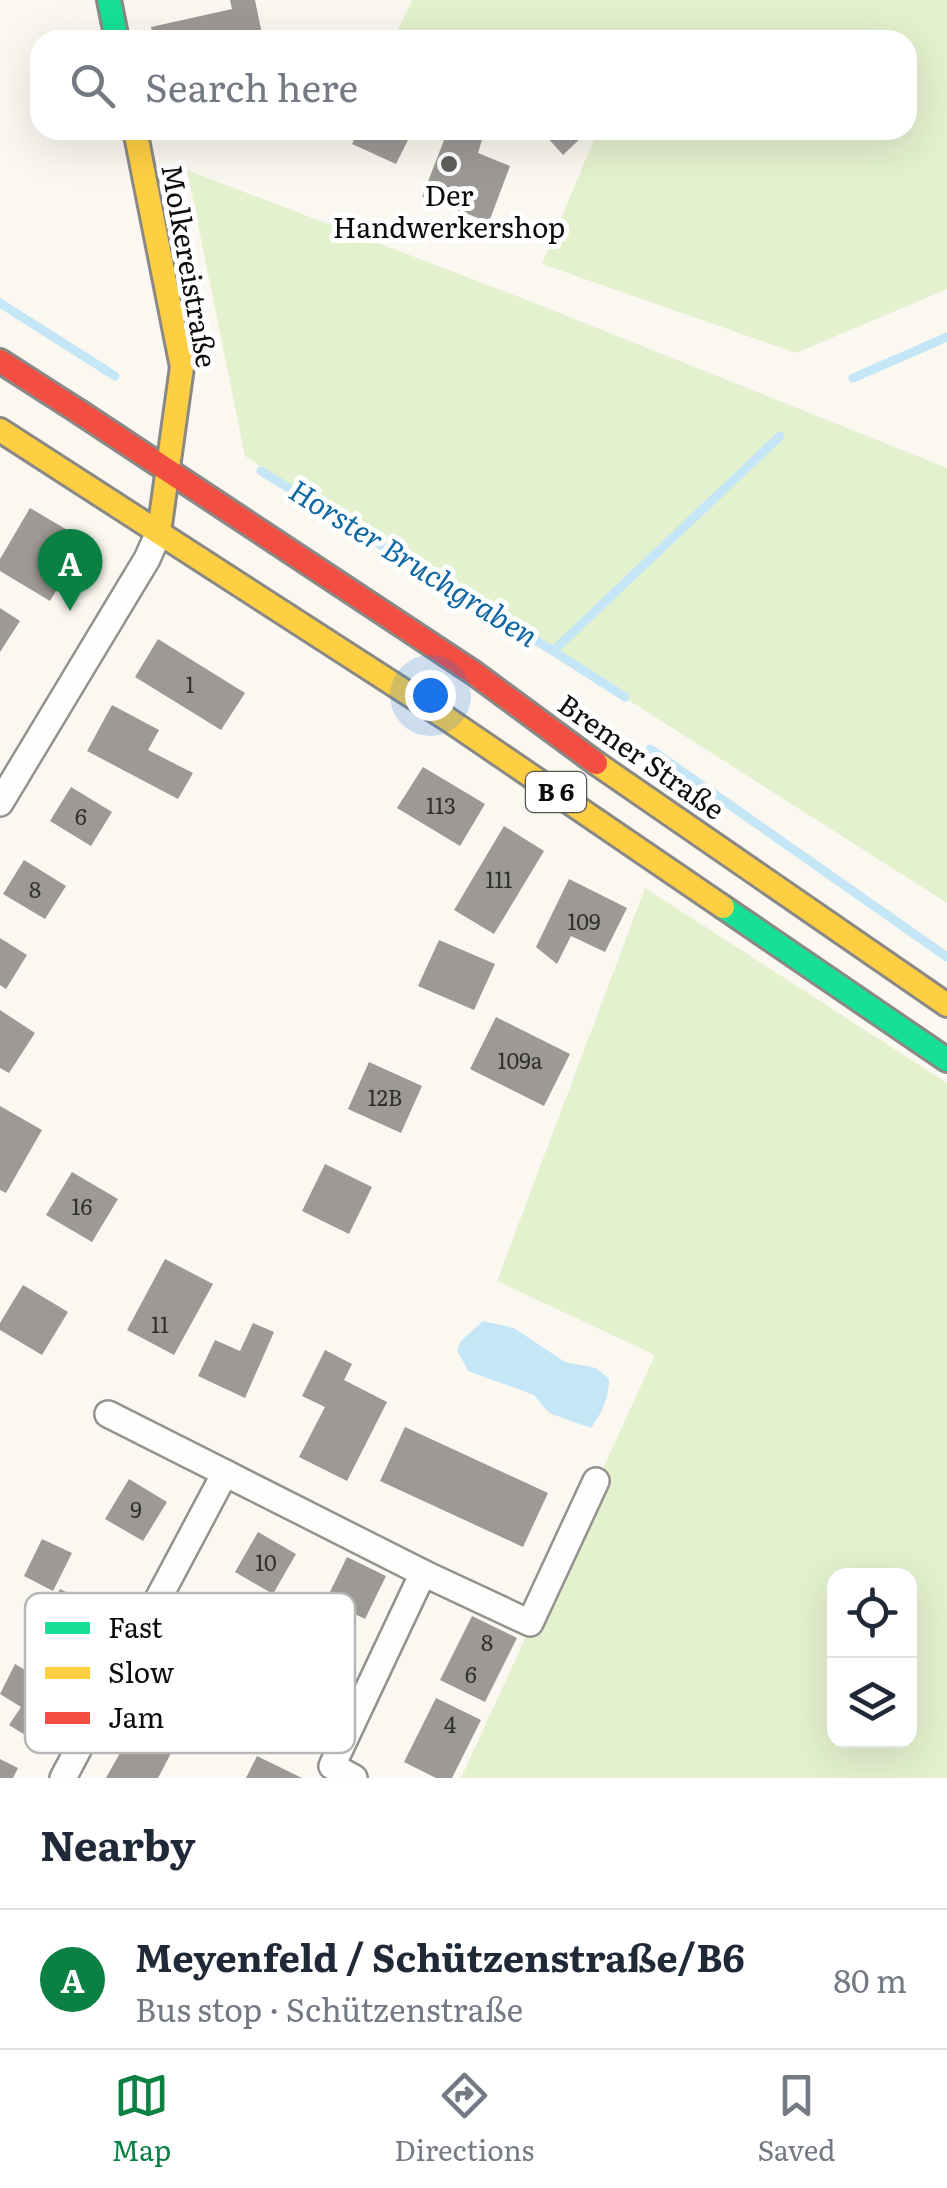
<!DOCTYPE html>
<meta charset="utf-8">
<style>
body{margin:0;font-family:Literata,serif;background:#f6f6f7;color:#1f2937}
.controls{position:absolute;right:30px;bottom:30px;display:grid;overflow:hidden;border-radius:20px;box-shadow:0 10px 40px #0002}
.controls button{width:90px;height:90px;display:grid;place-items:center;padding:0;border:0;border-bottom:2px solid #e0e1e3;background:#fff;color:#1f2937;font:50px sans-serif}
.you{position:absolute;left:430px;top:695px;width:35px;height:35px;margin:-25px;border:8px solid #fff;border-radius:50%;background:#1a73e8;box-shadow:0 0 0 15px #1a73e833}
.badge{display:grid;place-items:center;width:65px;height:65px;border-radius:50%;background:#0b8043;color:#fff;font-size:32px;font-weight:700}
.pin{position:absolute;translate:-50% -82px;filter:drop-shadow(0 2px 5px #0008)}
.pin::after{content:'';position:absolute;top:52px;width:35px;height:30px;background:inherit;clip-path:polygon(0 0,100% 0,50% 100%)}
.list{margin:0;padding:0;list-style:none}
h2{display:flex;justify-content:space-between;align-items:center;height:130px;margin:0;padding:0 40px;font-size:42px}
h2 small{font-size:32px;font-weight:400;color:#747a83}
.list li{display:grid;grid-template-columns:65px 1fr auto;gap:30px;align-items:center;box-sizing:border-box;height:140px;padding:0 40px;border-top:2px solid #e0e1e3}
.list b{display:block;font-size:38px;white-space:nowrap}
.list p{margin:0;font-size:32px;white-space:nowrap;color:#747a83}
.list em{font-size:32px;font-style:normal;color:#747a83}
.icon{flex:none;width:55px;height:55px;fill:none;stroke:currentColor;stroke-width:2;stroke-linecap:round;stroke-linejoin:round}
.map{position:relative;flex:none;width:947px;height:1778px;overflow:hidden}
.search{position:absolute;background:#fff;box-shadow:0 10px 40px #0002;left:30px;right:30px;top:30px;height:110px;display:flex;align-items:center;gap:25px;box-sizing:border-box;padding:0 35px;border-radius:30px;color:#747a83;font-size:38px}
.sheet{height:270px;background:#fff}
nav{display:flex;justify-content:space-around;align-items:center;box-sizing:border-box;height:140px;border-top:2px solid #e0e1e3;background:#fff;font-size:28px;color:#747a83}
nav a{display:grid;justify-items:center;gap:5px}
nav .on{color:#0b8043}
.map>svg:first-child{display:block}
.green{fill:#e4f1ce;fill-rule:evenodd}
.water{fill:#c4e6f6}
.lines{fill:none;stroke-linecap:round;stroke-linejoin:round}
.stream{stroke:#c4e6f6;stroke-width:9}
.building{fill:#9d9a96}
.street-casing{stroke:#93928f;stroke-width:30}
.fast-casing{stroke:#8a8985;stroke-width:28}
.slow-casing{stroke:#8a8985;stroke-width:28}
.jam-casing{stroke:#8a8985;stroke-width:28}
.street{stroke:#fefefd;stroke-width:25}
.fast{stroke:#16e098;stroke-width:22}
.slow{stroke:#ffcf43;stroke-width:22}
.jam{stroke:#f24e42;stroke-width:22}
.poi-dot{fill:#5f5f5c;stroke:#fff;stroke-width:4}
.labels{text-anchor:middle;stroke-width:10;stroke-linejoin:round;paint-order:stroke}
.number-label{font-size:22px;fill:#30302e}
.shield{fill:#fff;stroke:#555;stroke-width:2.5}
.shield-label{font-size:25px;font-weight:bold;fill:#0c0c0c}
.poi-label{font-size:28px;fill:#0c0c0c;stroke:#fff}
.street-label{font-size:28px;fill:#0c0c0c;stroke:#fff}
.water-label{font-size:30px;font-style:italic;fill:#0f67a4;stroke:#fff}
.key{fill:#fff;stroke:#b6b6b6;stroke-width:2.5}
.key-label{font-size:28px;fill:#0c0c0c}
</style>
<div class="map">
<svg width="947" height="1778" viewBox="0 0 947 1778">
<rect width="100%" height="100%" fill="#faf8f0"/>
<!-- green -->
<g class="green">
<polygon points="412,0 947,0 947,289 796,353 542,264 598,130 907,130 907,40 400,40 394,38"/>
<polygon points="187,170 527,300 947,468 947,903 245,456"/>
<path d="M645,888L947,1083V1778H461L655,1355L497,1281ZM834,1576H910V1740H834Z"/>
</g>
<!-- water -->
<path class="water" d="M483,1321L514,1328L565,1362L596,1368L609,1379C609,1398 602,1413 591,1428L549,1413L534,1395L468,1371L457,1350L461,1341Z"/>
<g class="lines">
<!-- stream -->
<g class="stream">
<polyline points="0,303 115,376"/>
<polyline points="853,378 947,337"/>
<polyline points="261,471 553,651 780,436"/>
<polyline points="553,651 625,697"/>
<polyline points="650,749 947,957"/>
</g>
</g>
<!-- building -->
<g class="building">
<polygon points="230,0 255,0 262,34 258,34 260,40 154,40 151,27 232,9"/>
<polygon points="359,130 413,130 396,164 352,144"/>
<polygon points="435,130 485,130 478,153 510,166 489,222 422,197 446,135"/>
<polygon points="551,130 574,130 581,138 563,155 545,135"/>
<polygon points="30,508 86,541 50,601 0,571 0,559"/>
<polygon points="0,608 20,621 0,652"/>
<polygon points="158,639 245,693 221,730 135,677"/>
<polygon points="112,705 159,730 148,750 193,773 178,799 87,751"/>
<polygon points="423,767 485,804 460,846 397,808"/>
<polygon points="71,787 112,812 91,846 50,821"/>
<polygon points="504,826 544,851 494,934 454,910"/>
<polygon points="24,860 66,886 45,919 3,894"/>
<polygon points="569,879 627,908 605,952 571,936 557,964 536,947"/>
<polygon points="0,938 27,955 6,989 0,985"/>
<polygon points="439,940 495,964 474,1010 418,986"/>
<polygon points="0,1010 35,1033 9,1073 0,1068"/>
<polygon points="496,1017 570,1054 544,1106 470,1069"/>
<polygon points="369,1062 422,1086 401,1133 348,1109"/>
<polygon points="0,1106 42,1130 6,1193 0,1190"/>
<polygon points="325,1164 372,1187 349,1234 302,1211"/>
<polygon points="72,1172 118,1199 92,1242 46,1215"/>
<polygon points="165,1259 213,1284 174,1355 127,1330"/>
<polygon points="23,1285 68,1312 42,1355 0,1330 0,1323"/>
<polygon points="253,1323 274,1332 245,1398 198,1376 215,1340 240,1351"/>
<polygon points="325,1350 352,1364 344,1380 387,1402 347,1481 299,1457 325,1407 302,1396"/>
<polygon points="405,1427 548,1493 523,1547 380,1481"/>
<polygon points="129,1479 167,1502 143,1541 105,1519"/>
<polygon points="258,1532 296,1554 273,1594 235,1572"/>
<polygon points="42,1539 72,1553 53,1591 24,1576"/>
<polygon points="347,1557 386,1576 365,1619 326,1600"/>
<polygon points="60,1589 110,1614 90,1654 40,1628"/>
<polygon points="472,1616 517,1638 485,1702 440,1680"/>
<polygon points="15,1664 60,1691 30,1738 9,1725 21,1707 0,1694"/>
<polygon points="156,1688 195,1709 169,1757 158,1778 106,1778"/>
<polygon points="436,1698 481,1720 452,1778 436,1778 404,1762"/>
<polygon points="257,1756 302,1778 246,1778"/>
<polygon points="0,1759 18,1768 13,1778 0,1778"/>
</g>
<g class="lines">
<defs>
<g id="street">
<polyline points="0,803 147,559 159,532"/>
<polyline points="108,1414 225,1473"/>
<polyline points="423,1573 530,1623 596,1481"/>
<polyline points="63,1778 225,1473 423,1573 332,1766 354,1778"/>
</g>
<g id="fast">
<polyline points="109,0 117,40"/>
<polyline points="723,907 947,1060"/>
</g>
<g id="slow">
<polyline points="135,130 182,367 159,532"/>
<polyline points="0,430 449,720 723,907"/>
<polyline points="596,763 947,1005"/>
</g>
<g id="jam">
<polyline points="0,361 81,413"/>
<polyline points="81,413 474,673 596,763"/>
</g>
</defs>
<!-- street casing -->
<use href="#street" class="street-casing"/>
<!-- fast casing -->
<use href="#fast" class="fast-casing"/>
<!-- slow casing -->
<use href="#slow" class="slow-casing"/>
<!-- jam casing -->
<use href="#jam" class="jam-casing"/>
<!-- street -->
<use href="#street" class="street"/>
<!-- fast -->
<use href="#fast" class="fast"/>
<!-- slow -->
<use href="#slow" class="slow"/>
<!-- jam -->
<use href="#jam" class="jam"/>
</g>
<!-- markers -->
<circle class="poi-dot" cx="449" cy="164" r="10"/>
<g class="labels">
<!-- number labels -->
<g class="number-label">
<text x="190" y="693">1</text>
<text x="441" y="814">113</text>
<text x="81" y="825">6</text>
<text x="499" y="888">111</text>
<text x="35" y="898">8</text>
<text x="584" y="930">109</text>
<text x="520" y="1069">109a</text>
<text x="385" y="1106">12B</text>
<text x="82" y="1215">16</text>
<text x="160" y="1333">11</text>
<text x="136" y="1518">9</text>
<text x="266" y="1571">10</text>
<text x="487" y="1651">8</text>
<text x="471" y="1683">6</text>
<text x="450" y="1733">4</text>
</g>
<!-- shield labels -->
<rect class="shield" x="526" y="772" width="60" height="40" rx="8"/>
<g class="shield-label">
<text x="556" y="801">B 6</text>
</g>
<!-- poi labels -->
<g class="poi-label">
<text x="449" y="206">Der<tspan x="449" dy="32">Handwerkershop</tspan></text>
</g>
<!-- street labels -->
<g class="street-label">
<text transform="translate(189 266) rotate(80)" y="10">Molkereistraße</text>
<text transform="translate(641 757) rotate(35)" y="10">Bremer Straße</text>
</g>
<!-- water labels -->
<g class="water-label">
<text transform="translate(413 564) rotate(32)" y="10">Horster Bruchgraben</text>
</g>
</g>
<!-- legend -->
<rect x="25" y="1593" width="330" height="160" rx="15" class="key"/>
<rect x="45" y="1622" width="45" height="12" fill="#16e098"/>
<rect x="45" y="1667" width="45" height="12" fill="#ffcf43"/>
<rect x="45" y="1712" width="45" height="12" fill="#f24e42"/>
<g class="key-label">
<text x="108" y="1638">Fast</text>
<text x="108" y="1683">Slow</text>
<text x="108" y="1728">Jam</text>
</g>
</svg>
<div class="controls">
<button><svg class="icon" aria-label="locate" viewBox="0 0 24 24"><circle cx="12" cy="12" r="6"/><path d="M12 2v4M12 18v4M2 12h4M18 12h4"/></svg></button>
<button><svg class="icon" aria-label="layers" viewBox="0 0 24 24"><path d="M12 4l9 5-9 5-9-5zM3 14l9 5 9-5"/></svg></button>
</div>
<div class="you"></div>
<div class="pin badge" style="left:70px;top:611px">A</div>
<div class="search"><svg class="icon" aria-label="search" viewBox="0 0 24 24"><circle cx="10" cy="10" r="6"/><path d="M15 15l6 6"/></svg>Search here</div>
</div>
<section class="sheet">
<h2>Nearby<small></small></h2>
<ul class="list">
<li><span class="badge">A</span><div><b>Meyenfeld / Schützenstraße/B6</b><p>Bus stop · Schützenstraße</p></div><em>80 m</em></li>
</ul>
</section>
<nav>
<a class="on"><svg class="icon" aria-label="map" viewBox="0 0 24 24"><path d="M3 6l6-2 6 2 6-2v14l-6 2-6-2-6 2zM9 4v14M15 6v14"/></svg>Map</a>
<a><svg class="icon" aria-label="directions" viewBox="0 0 24 24"><path d="M12 3l9 9-9 9-9-9zM9 14v-3h6M13 9l2 2-2 2"/></svg>Directions</a>
<a><svg class="icon" aria-label="saved" viewBox="0 0 24 24"><path d="M7 4h10v16l-5-4-5 4z"/></svg>Saved</a>
</nav>
